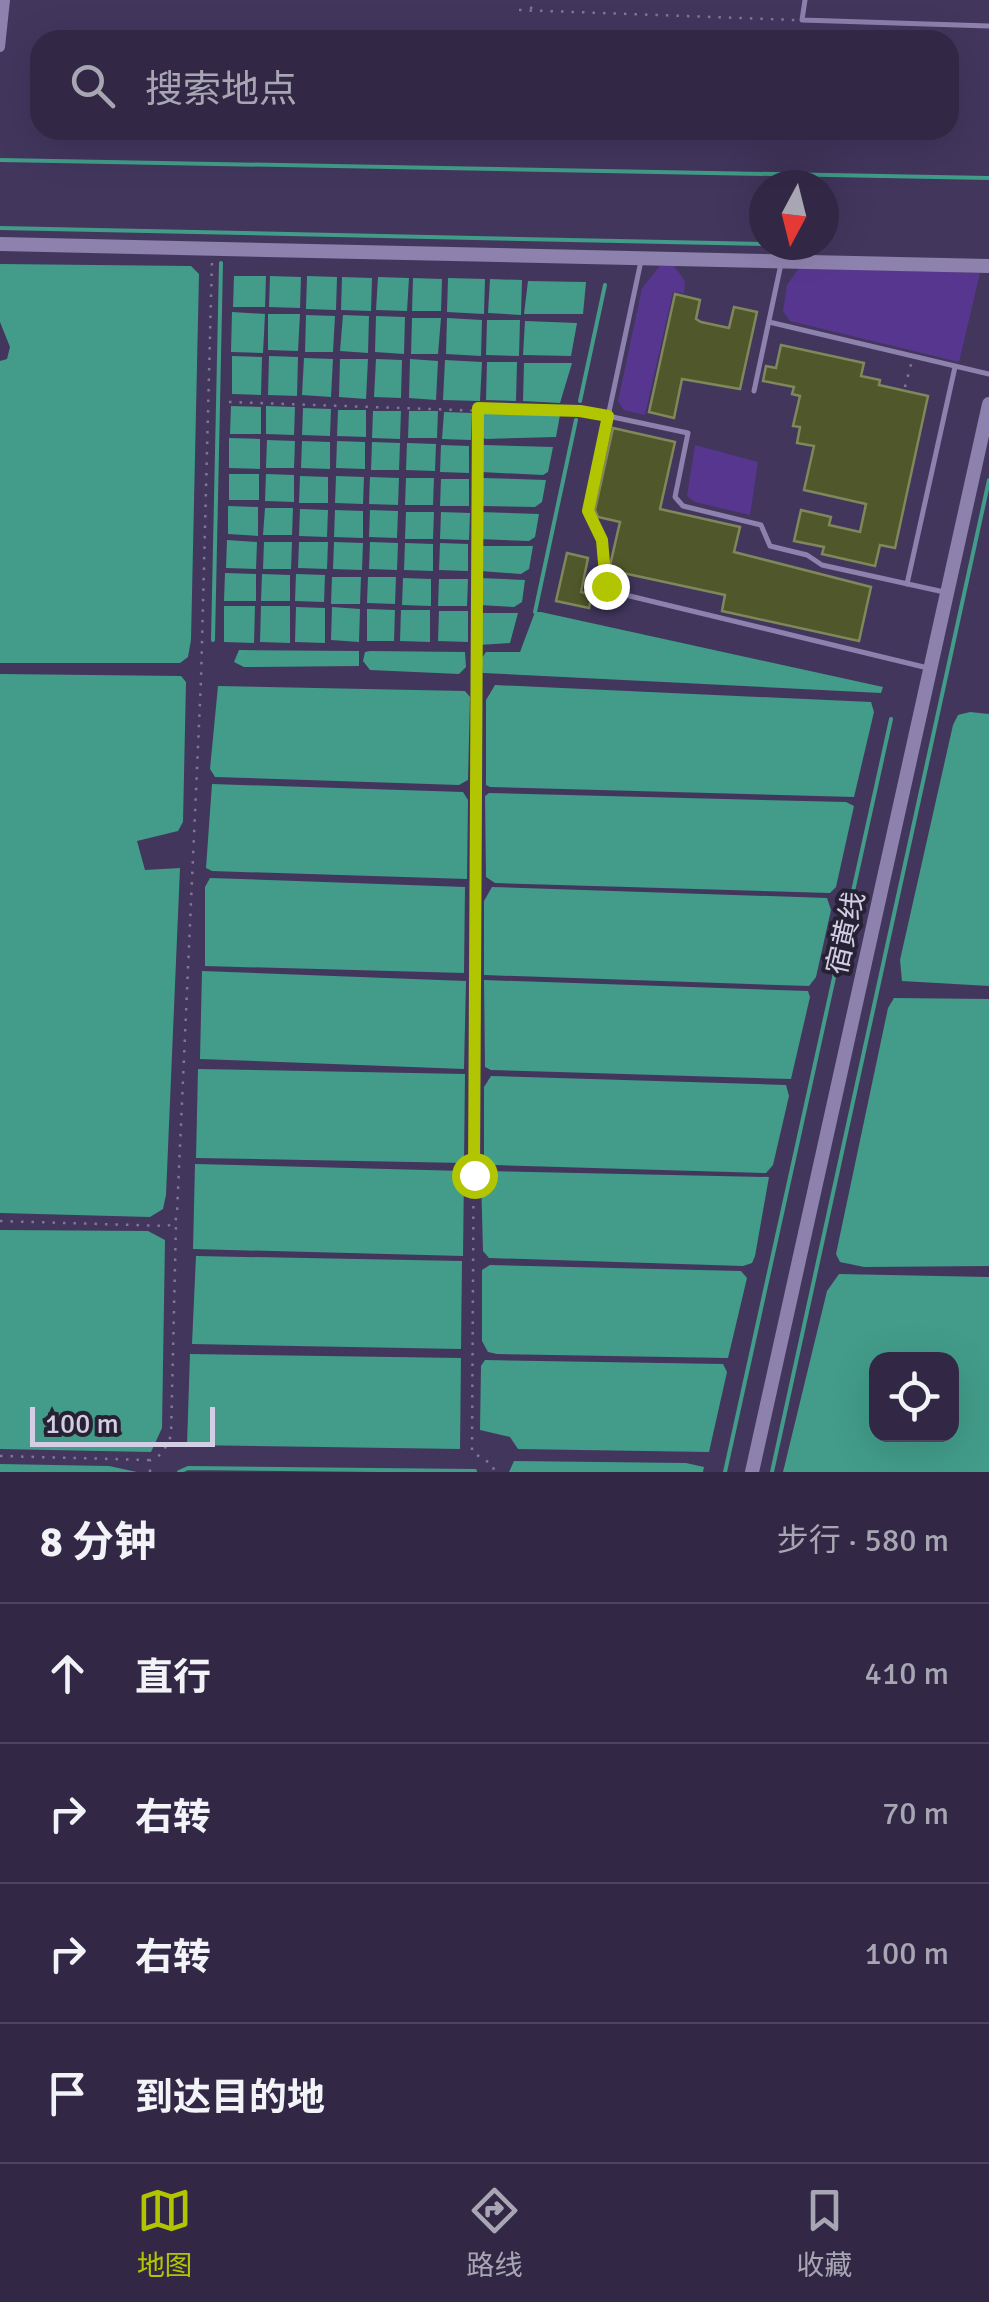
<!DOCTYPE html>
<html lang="zh">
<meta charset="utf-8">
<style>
body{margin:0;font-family:Signika,"Noto Sans SC",sans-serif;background:#3a304d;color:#f1f3f6}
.controls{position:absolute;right:30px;bottom:30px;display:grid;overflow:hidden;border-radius:20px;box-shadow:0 10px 40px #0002}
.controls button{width:90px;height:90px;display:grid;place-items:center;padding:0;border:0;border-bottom:2px solid #4d445f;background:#322846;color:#f1f3f6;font:50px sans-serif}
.compass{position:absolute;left:749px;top:170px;width:90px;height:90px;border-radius:50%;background:#322846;box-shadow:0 10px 40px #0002;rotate:187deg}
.scale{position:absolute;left:30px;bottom:25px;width:185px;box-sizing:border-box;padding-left:10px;border:5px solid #d3cde5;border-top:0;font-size:28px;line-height:35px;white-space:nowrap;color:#d3cde5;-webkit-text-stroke:8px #272233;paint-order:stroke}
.stop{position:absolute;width:30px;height:30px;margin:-22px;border:8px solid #b1c500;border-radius:50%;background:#fff}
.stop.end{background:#b1c500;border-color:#fff;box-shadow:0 2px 10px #0008}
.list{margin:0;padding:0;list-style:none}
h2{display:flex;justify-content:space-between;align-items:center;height:130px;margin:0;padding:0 40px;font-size:42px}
h2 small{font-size:32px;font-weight:400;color:#a8a6b3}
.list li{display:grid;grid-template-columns:65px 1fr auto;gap:30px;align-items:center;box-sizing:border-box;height:140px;padding:0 40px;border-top:2px solid #4d445f}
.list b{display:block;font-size:38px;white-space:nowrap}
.list em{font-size:32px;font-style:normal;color:#a8a6b3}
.icon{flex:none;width:55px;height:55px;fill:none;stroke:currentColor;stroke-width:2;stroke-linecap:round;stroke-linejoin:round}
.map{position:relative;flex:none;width:989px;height:1472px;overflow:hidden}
.search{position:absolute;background:#322846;box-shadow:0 10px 40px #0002;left:30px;right:30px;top:30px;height:110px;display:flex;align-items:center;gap:25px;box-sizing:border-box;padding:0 35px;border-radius:30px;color:#a8a6b3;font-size:38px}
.sheet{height:690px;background:#322846}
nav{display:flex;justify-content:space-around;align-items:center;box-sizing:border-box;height:140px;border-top:2px solid #4d445f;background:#322846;font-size:28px;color:#a8a6b3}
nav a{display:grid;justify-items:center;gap:5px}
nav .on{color:#b1c500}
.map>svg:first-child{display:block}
.green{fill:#57368f}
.water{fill:#429c89;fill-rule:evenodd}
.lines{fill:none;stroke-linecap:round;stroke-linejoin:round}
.stream{stroke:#429c89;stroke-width:4}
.building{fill:#50582b;stroke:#7f885a;stroke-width:2.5}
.path{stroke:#807697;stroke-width:2.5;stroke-dasharray:2.5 8;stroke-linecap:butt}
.lane{stroke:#8d81ad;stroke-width:5}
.street{stroke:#8d81ad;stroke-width:10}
.secondary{stroke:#8d81ad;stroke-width:14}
.route{stroke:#b1c500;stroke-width:12}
.labels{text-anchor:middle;stroke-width:8;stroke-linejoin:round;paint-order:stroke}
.street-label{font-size:28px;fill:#d3cde5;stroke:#272233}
</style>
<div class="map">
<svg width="989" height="1472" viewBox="0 0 989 1472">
<rect width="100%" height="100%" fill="#42365d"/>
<!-- green -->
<g class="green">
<polygon points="660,266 674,266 685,281 684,293 673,292 645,415 624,410 618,401 642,288"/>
<polygon points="799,268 980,273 959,362 790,321 783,311 787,285"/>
<polygon points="695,445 758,462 750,515 695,502 687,496"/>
</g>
<!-- water -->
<g class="water">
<polygon points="0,264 191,266 199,274 191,640 188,657 180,663 0,663 0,361 7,359 10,347 0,322"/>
<polygon points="234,276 266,276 265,307 233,307"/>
<polygon points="270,276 301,277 300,308 269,307"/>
<polygon points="307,276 337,277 336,310 306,309"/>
<polygon points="342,277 372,278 371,311 341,310"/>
<polygon points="378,277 409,278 407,311 376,310"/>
<polygon points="413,278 442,279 441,311 412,311"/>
<polygon points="448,278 485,279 484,314 447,312"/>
<polygon points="490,279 522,280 521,315 488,313"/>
<polygon points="528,281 586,282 583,314 524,314"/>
<polygon points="232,312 265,314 263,353 231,352"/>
<polygon points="268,314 300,314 298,351 268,350"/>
<polygon points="306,315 335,316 333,352 305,352"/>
<polygon points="343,315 369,316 368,353 340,351"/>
<polygon points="376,316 405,317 404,354 375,352"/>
<polygon points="412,318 441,318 438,354 411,354"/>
<polygon points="447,318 482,320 481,356 446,354"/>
<polygon points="487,320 520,320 519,356 486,355"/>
<polygon points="525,321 577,323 571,356 523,355"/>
<polygon points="232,356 262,357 261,395 232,394"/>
<polygon points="269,356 298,357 297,396 268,395"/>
<polygon points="304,358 333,359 331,397 302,395"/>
<polygon points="340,359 368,359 366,399 339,397"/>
<polygon points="376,359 402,360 401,398 374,397"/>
<polygon points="410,359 438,361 436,400 409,398"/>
<polygon points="445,360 482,362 480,401 443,400"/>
<polygon points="487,362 517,362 516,401 486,400"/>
<polygon points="524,363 572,363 560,403 523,401"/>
<polygon points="231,406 261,407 261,434 230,434"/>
<polygon points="266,406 295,407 294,435 266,434"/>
<polygon points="303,408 331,409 330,436 302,435"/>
<polygon points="338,410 366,410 366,437 337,436"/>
<polygon points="373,411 401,411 400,439 372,438"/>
<polygon points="409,411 438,411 437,438 408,438"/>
<polygon points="444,412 472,413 471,440 442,439"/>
<polygon points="484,412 560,415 556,437 486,439 481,437"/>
<polygon points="229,438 260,439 260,469 229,468"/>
<polygon points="267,440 295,441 294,468 266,468"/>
<polygon points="302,441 330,442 330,469 301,468"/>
<polygon points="337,441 365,442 365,469 336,468"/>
<polygon points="372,442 400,443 399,470 371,470"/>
<polygon points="407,443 436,444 435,471 406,470"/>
<polygon points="441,445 469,446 469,473 440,472"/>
<polygon points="481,446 484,445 553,447 548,472 543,475 481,472"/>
<rect x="229" y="474" width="30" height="26"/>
<polygon points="266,474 294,475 294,502 265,501"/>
<polygon points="300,476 328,477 328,503 299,503"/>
<polygon points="336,476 364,477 363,504 335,503"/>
<polygon points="370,477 399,478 398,505 369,504"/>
<polygon points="406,478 434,478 433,505 405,505"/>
<polygon points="483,478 546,480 542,502 535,507 482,506"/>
<polygon points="441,479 469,479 469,506 440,506"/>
<polygon points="228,506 258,507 258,536 228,534"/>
<polygon points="265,508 293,508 292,535 263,535"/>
<polygon points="300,509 328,510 327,537 299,536"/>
<polygon points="335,510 363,511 363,538 334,537"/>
<polygon points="370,510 398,511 397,538 369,537"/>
<polygon points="406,512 434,512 433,539 405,539"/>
<polygon points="441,512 470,513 469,540 440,539"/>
<polygon points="480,512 539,514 535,537 529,541 478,539"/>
<polygon points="227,540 257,542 256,569 226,568"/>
<polygon points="264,542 292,542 291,569 263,569"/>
<polygon points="299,542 328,542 327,569 298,568"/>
<polygon points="334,542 363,543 362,570 333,569"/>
<polygon points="370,542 398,543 397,570 369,569"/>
<polygon points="405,543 433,544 433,571 404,570"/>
<polygon points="440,543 468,544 468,571 439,570"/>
<polygon points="479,546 533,546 529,569 521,574 480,571"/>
<polygon points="225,573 256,574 256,601 224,601"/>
<polygon points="262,574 290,575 290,601 261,601"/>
<polygon points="296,574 325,575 324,602 295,601"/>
<polygon points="332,577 361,577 360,604 331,604"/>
<polygon points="368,577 396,577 395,604 367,603"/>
<polygon points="403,578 431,579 431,606 402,605"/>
<polygon points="479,578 525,580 522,602 514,607 479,605"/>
<polygon points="439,579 468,579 467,606 438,606"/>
<polygon points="224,606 255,606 254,643 224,642"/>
<polygon points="261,606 290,606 290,643 260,642"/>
<polygon points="296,607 325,608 325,643 295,642"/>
<polygon points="332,607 360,609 359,642 331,640"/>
<polygon points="367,609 395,610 394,641 367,641"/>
<polygon points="401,610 430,610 430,642 400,641"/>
<polygon points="439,611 468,611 468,642 438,641"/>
<polygon points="535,612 541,612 883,687 881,693 483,673 479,662 486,652 520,652"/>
<polygon points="480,613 518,613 510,643 479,645"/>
<polygon points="239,650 359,651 359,666 244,667 234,662"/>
<polygon points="370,651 465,652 466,667 459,674 370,670 363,661 365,652"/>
<polygon points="0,674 181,676 186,682 183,822 178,831 137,841 145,870 180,868 166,1195 163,1209 150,1217 0,1213"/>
<polygon points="495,685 871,702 874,712 854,797 490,787 486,785 486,700"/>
<polygon points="218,686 465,691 470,697 468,780 459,785 215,777 210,769"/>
<polygon points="970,712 989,714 989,986 902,981 900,960 953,725 958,715"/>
<polygon points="212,784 463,792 468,800 467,879 212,871 206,868"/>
<polygon points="489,793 846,802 854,806 836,887 830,893 495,883 486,877 485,796"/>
<polygon points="210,878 465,887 464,973 205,966 205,887"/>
<polygon points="492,887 827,898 831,910 816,977 809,986 484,975 484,901"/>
<polygon points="202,971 466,981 464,1069 200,1059"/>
<polygon points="484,980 808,991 810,997 791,1079 491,1070 485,1067"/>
<polygon points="894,998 989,999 989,1266 864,1267 840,1262 836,1254 888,1008"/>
<polygon points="198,1069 465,1074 464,1163 196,1158"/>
<polygon points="491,1076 786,1085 789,1096 773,1165 766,1173 494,1165 484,1162 484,1087"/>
<polygon points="195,1164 464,1171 463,1256 193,1249"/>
<polygon points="486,1171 769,1177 755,1256 752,1263 743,1266 489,1258 483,1251 481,1177"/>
<polygon points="0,1230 148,1231 165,1240 162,1428 151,1452 0,1449"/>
<polygon points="196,1256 462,1261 461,1349 192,1344"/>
<polygon points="490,1265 741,1271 747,1278 728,1358 497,1354 488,1352 482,1341 482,1270"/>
<path d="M839,1274L989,1277V1472H783L827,1291ZM876,1360H952V1434H876Z"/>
<polygon points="190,1354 461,1358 460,1449 187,1445"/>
<polygon points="485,1360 723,1364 727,1372 709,1452 518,1449 510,1437 480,1430 481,1366"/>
<polygon points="514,1461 686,1463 704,1467 703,1472 509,1472"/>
<polygon points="0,1464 109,1466 137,1472 0,1472"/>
</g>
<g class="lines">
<!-- stream -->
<g class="stream">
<polyline points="0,160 989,178"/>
<polyline points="0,228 764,244"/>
<polyline points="580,401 605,285"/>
<polyline points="535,612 576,420"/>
<polyline points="213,640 221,263"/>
<polyline points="179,1472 188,1468 475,1471"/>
<polyline points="725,1472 891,719"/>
<polyline points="772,1472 989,480"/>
</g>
</g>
<!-- building -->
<g class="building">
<polygon points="675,294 700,300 696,319 701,322 729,328 734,307 757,312 740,389 682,379 674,418 649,412"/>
<polygon points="781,345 864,363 861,376 880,380 879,385 928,396 895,548 880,545 875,566 822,554 824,547 794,541 801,510 831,517 829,525 860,532 866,504 804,490 814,446 797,443 800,427 793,426 800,396 792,394 794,387 763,381 766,366 776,368"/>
<polygon points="613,428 675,442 660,509 740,527 734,552 871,587 859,641 722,611 725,595 609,570 620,522 598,517 595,510"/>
<polygon points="567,553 588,558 581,592 592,595 589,608 556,601"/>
</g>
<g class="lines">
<!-- path -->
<g class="path">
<polyline points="531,9 532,0"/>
<polyline points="519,10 795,20"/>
<polyline points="905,387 911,364"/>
<polyline points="229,402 601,415"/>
<polyline points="478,408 472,1452 493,1465 494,1472"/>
<polyline points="0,1221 167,1226 175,1223 177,1213 201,680 212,260"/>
<polyline points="0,1456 149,1460"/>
<polyline points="150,1472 150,1460 162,1454 171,1436 176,1224"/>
</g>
<!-- lane -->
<g class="lane">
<polyline points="805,0 802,20 989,26"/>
<polyline points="641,261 588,511 602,540 602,568 609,591 928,668"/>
<polyline points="769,322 989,374"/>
<polyline points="754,391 781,264"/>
<polyline points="608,416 688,433 675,497 683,506 761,525 770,546 807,555 822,565 944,592"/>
<polyline points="907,584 955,367"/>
</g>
<!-- street -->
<polyline class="street" points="0,47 5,0"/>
<!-- secondary -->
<g class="secondary">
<polyline points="0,244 989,266"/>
<polyline points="752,1472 989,404"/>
</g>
</g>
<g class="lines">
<!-- route -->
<polyline class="route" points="474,1175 478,408 580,411 608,416 588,511 602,540 606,586"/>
</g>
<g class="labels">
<!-- street labels -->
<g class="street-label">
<text transform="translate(845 933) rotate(-77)" y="10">宿黄线</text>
</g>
</g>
</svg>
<div class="controls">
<button><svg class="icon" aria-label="locate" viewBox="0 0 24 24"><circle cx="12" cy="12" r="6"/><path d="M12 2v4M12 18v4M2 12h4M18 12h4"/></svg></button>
</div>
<svg class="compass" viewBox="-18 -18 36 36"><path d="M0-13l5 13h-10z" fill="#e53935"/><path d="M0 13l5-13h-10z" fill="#a8a6b3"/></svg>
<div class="scale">100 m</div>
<div class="stop" style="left:474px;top:1175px"></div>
<div class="stop end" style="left:606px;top:586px"></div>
<div class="search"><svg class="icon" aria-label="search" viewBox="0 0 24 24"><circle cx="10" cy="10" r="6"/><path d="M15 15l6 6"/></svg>搜索地点</div>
</div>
<section class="sheet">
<h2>8 分钟<small>步行 · 580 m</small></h2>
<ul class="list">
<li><svg class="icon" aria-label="ahead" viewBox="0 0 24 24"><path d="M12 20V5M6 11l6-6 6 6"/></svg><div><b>直行</b></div><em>410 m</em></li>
<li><svg class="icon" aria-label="right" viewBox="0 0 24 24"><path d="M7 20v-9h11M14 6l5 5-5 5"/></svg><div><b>右转</b></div><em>70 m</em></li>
<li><svg class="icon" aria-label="right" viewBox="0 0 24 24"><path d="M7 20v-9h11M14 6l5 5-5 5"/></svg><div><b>右转</b></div><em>100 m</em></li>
<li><svg class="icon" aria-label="arrive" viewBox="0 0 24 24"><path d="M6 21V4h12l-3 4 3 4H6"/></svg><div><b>到达目的地</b></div></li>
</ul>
</section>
<nav>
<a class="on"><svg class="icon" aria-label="map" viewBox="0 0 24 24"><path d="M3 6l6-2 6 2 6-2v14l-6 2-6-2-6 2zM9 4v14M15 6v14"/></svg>地图</a>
<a><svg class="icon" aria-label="directions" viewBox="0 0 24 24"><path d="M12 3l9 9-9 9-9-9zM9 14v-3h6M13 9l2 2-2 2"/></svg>路线</a>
<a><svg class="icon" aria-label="saved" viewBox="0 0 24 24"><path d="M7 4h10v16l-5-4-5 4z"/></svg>收藏</a>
</nav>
